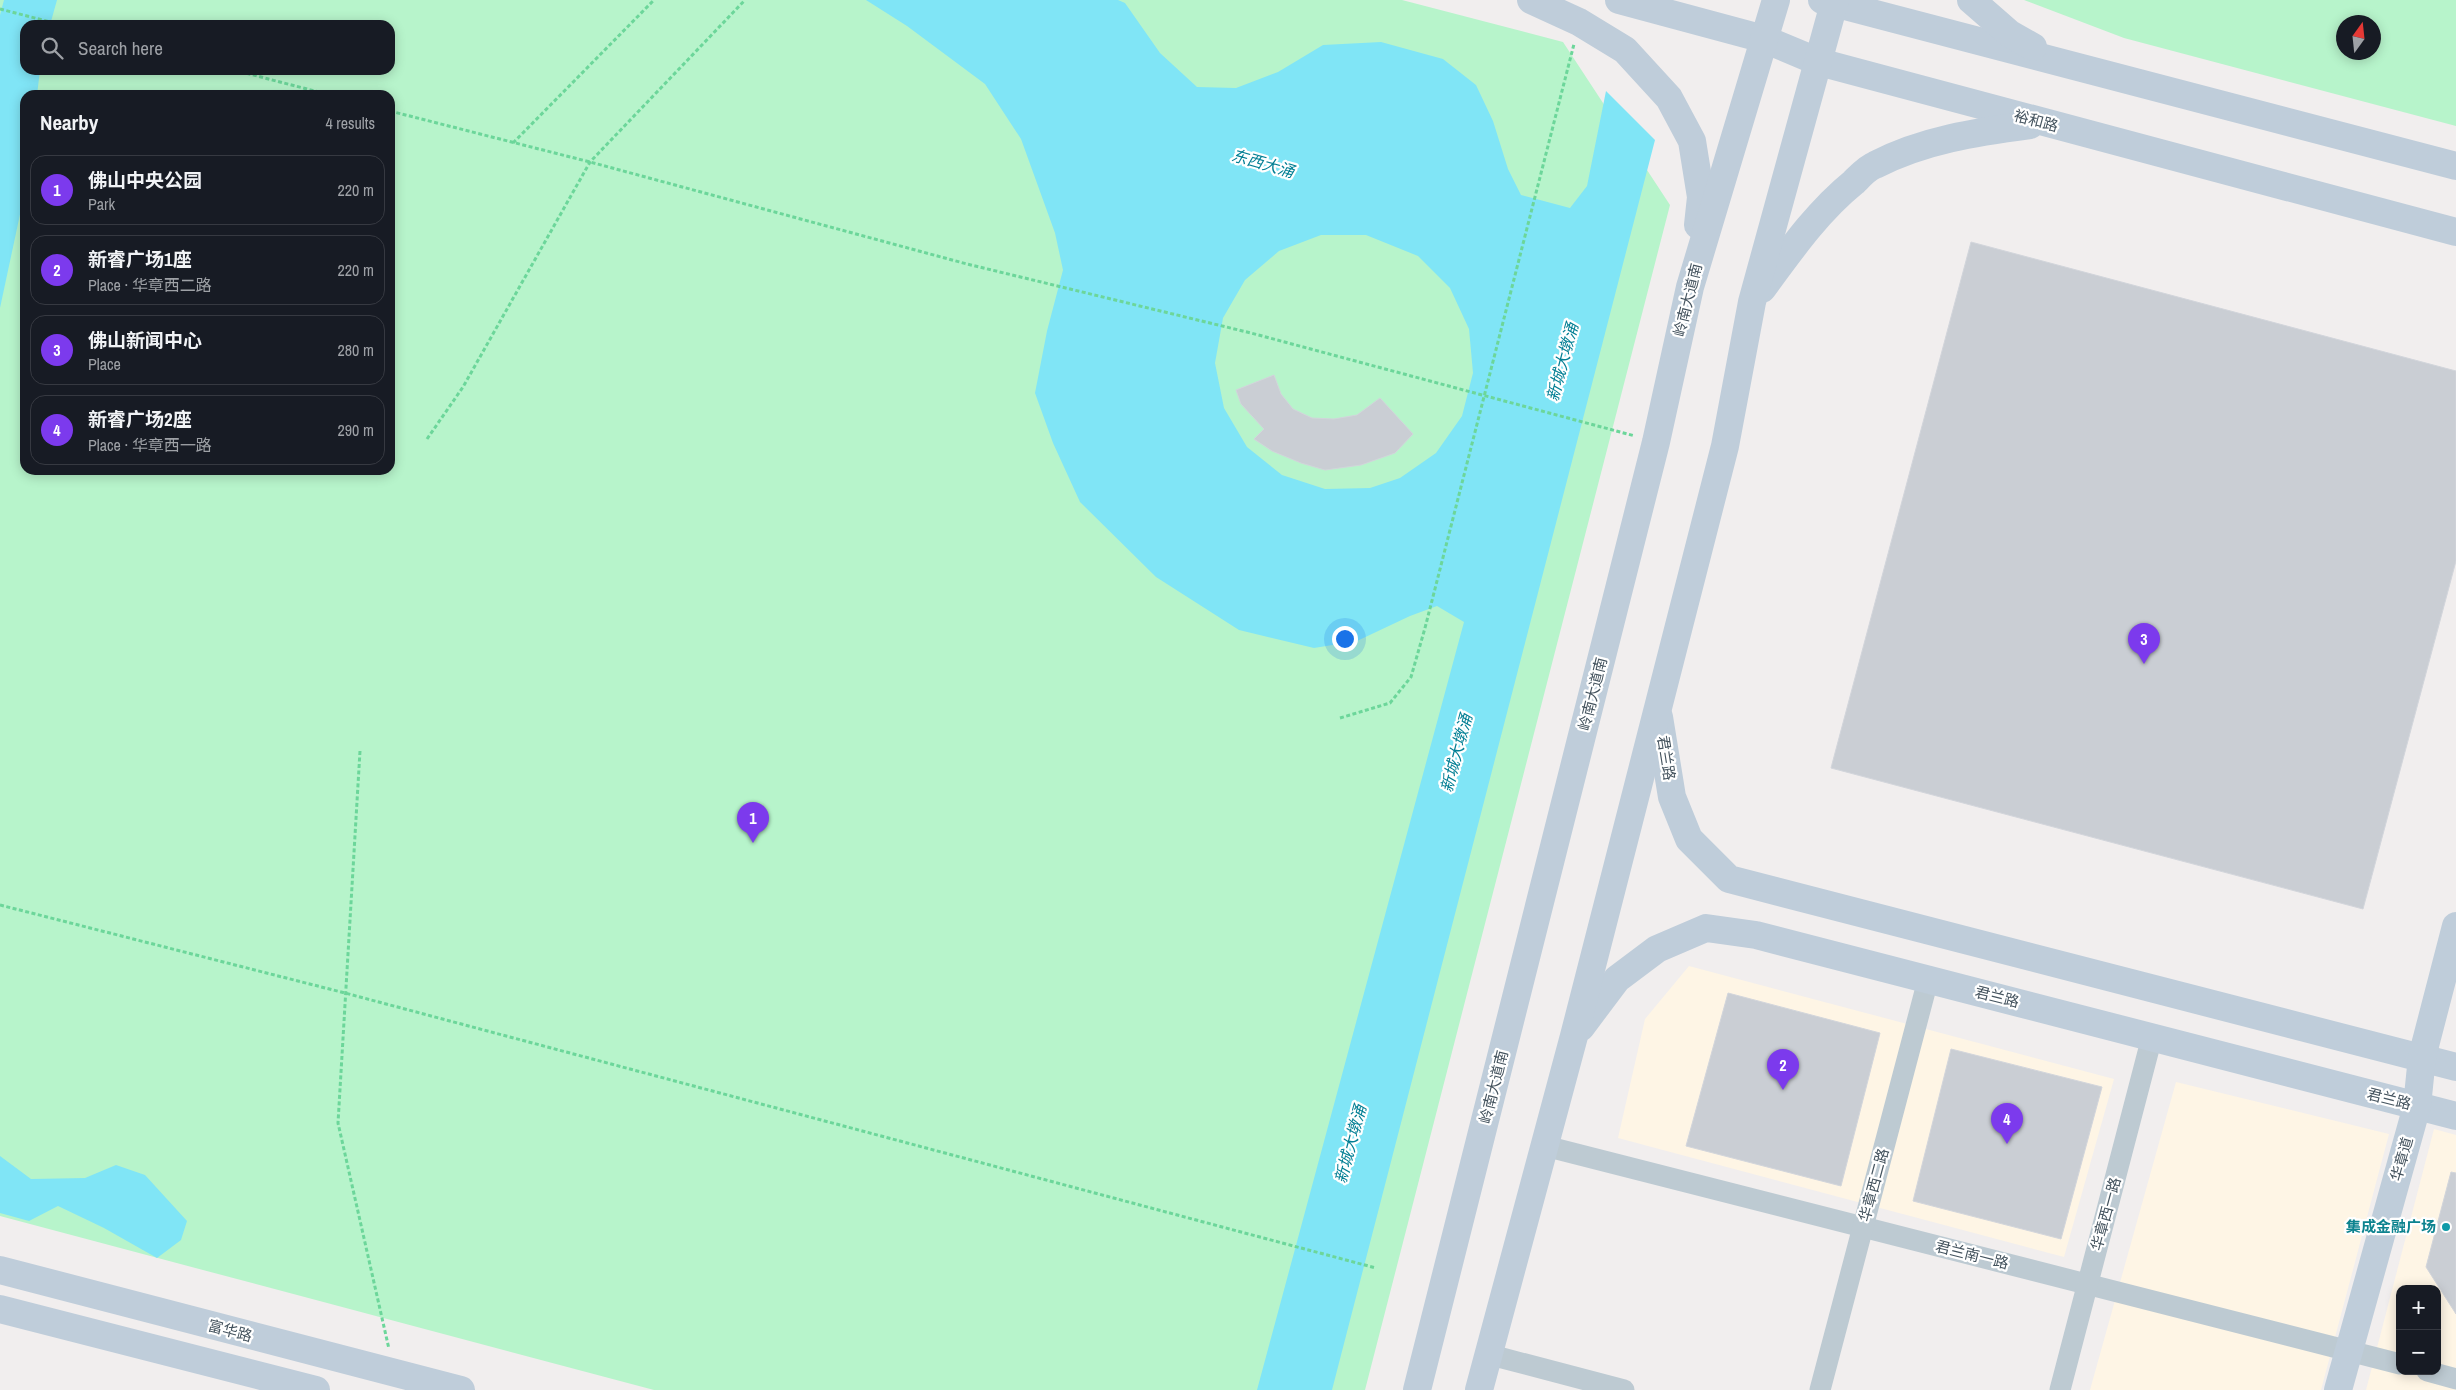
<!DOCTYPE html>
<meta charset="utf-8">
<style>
body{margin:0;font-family:"Archivo Narrow","Noto Sans SC",sans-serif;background:#20242c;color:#f1f3f6}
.controls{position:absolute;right:15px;bottom:15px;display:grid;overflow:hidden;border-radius:10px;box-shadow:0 2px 12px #0003}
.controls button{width:45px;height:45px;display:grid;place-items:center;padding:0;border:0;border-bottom:1px solid #363941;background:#171b24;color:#f1f3f6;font:25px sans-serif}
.compass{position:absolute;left:2336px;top:15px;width:45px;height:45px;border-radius:50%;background:#171b24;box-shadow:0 2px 12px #0003;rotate:15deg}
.you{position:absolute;left:1344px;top:638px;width:18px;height:18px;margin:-12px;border:4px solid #fff;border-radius:50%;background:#1a73e8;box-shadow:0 0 0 8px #1a73e833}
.badge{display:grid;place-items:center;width:32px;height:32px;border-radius:50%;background:#7c3aed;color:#fff;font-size:16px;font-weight:700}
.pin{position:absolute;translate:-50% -41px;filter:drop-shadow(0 1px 2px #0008)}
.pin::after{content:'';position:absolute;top:26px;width:18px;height:15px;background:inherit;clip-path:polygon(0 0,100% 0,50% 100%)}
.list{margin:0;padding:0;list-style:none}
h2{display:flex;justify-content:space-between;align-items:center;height:65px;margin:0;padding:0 20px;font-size:21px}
h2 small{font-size:16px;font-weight:400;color:#9ea1a6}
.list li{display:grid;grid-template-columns:32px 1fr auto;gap:15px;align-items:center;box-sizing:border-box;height:70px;margin:0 10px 10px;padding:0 10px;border:1px solid #363941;border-radius:15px}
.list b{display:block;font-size:19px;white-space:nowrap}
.list p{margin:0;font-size:16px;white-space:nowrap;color:#9ea1a6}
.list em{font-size:16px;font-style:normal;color:#9ea1a6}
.icon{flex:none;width:28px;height:28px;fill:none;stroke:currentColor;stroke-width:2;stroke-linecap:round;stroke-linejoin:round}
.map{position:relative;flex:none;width:2456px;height:1390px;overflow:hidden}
.search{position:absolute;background:#171b24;box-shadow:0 2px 12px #0003;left:20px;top:20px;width:375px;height:55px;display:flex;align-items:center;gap:12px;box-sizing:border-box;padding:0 18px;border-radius:15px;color:#9ea1a6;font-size:19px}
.panel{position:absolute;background:#171b24;box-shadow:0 2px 12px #0003;left:20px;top:90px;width:375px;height:385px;border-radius:15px}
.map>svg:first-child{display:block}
.commercial{fill:#fef5e5;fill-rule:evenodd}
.green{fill:#b7f4cb;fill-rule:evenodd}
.water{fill:#80e5f6;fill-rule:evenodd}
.building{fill:#caced4;stroke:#d2d5db}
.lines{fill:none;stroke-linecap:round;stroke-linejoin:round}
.path{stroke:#6cd69a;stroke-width:3;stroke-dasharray:4 2.5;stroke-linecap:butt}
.street{stroke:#bdcad2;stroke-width:21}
.secondary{stroke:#bfcdda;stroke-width:28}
.culture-dot{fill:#0f9aa8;stroke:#fff;stroke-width:2}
.labels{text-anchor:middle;stroke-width:4.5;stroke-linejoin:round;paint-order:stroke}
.street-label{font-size:15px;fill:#44535e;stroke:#fff}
.culture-label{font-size:15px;font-weight:bold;fill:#0d838f;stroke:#fff;text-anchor:end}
.water-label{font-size:16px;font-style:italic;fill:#037f94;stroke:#fff}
</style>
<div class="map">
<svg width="2456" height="1390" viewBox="0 0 2456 1390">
<rect width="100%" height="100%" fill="#f1eeee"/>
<!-- commercial -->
<g class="commercial">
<polygon points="1689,966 2114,1079 2064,1257 1618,1138 1645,1019"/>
<polygon points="2176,1082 2389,1134 2321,1390 2090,1390"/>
<path d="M2434,1129L2456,1135V1390H2366ZM2400,1289H2437V1371H2400Z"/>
</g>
<!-- green -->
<g class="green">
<path d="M0,0H1402L1563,42L1670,205L1365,1390H654L0,1216ZM25,25H390V70H25ZM25,95H390V470H25Z"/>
<path d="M2024,0H2456V126L2124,38ZM2344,22H2374V52H2344Z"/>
</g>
<!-- water -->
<g class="water">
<polygon points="4,0 57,0 50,25 25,25 25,70 40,70 37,95 25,95 25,191 0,308 0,15"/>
<path d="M866,0H1118L1125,3L1160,53L1197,87L1236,88L1278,72L1323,45L1381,42L1443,59L1476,85L1493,121L1508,169L1521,195L1570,208L1587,186L1606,91L1655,140L1332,1390H1257L1464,622L1437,606L1410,616L1357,641L1314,648L1239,630L1156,577L1080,502L1053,443L1035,393L1047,331L1063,270L1055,233L1021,139L985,84L907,26ZM1321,235H1366L1418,256L1450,288L1469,329L1473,373L1462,416L1436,453L1400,478L1370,488L1325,489L1282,475L1247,447L1224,408L1215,363L1223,318L1245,280L1279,251Z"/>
<polygon points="0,1156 31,1179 85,1178 116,1165 145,1175 187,1221 181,1240 157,1258 104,1228 58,1206 29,1221 0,1213"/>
</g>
<!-- building -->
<g class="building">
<polygon points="1971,242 2456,371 2456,561 2363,909 1831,768"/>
<polygon points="1274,375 1281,394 1293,409 1312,418 1334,419 1357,415 1380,398 1413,434 1395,453 1361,465 1325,470 1301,463 1272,451 1254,439 1264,429 1241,404 1236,390"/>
<polygon points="1728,993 1880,1033 1841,1186 1686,1146"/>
<polygon points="1951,1049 2102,1087 2061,1239 1913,1201"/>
<polygon points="2451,1172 2456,1173 2456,1314 2426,1267"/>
</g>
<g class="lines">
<!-- path -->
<g class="path">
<polyline points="0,9 62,25"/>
<polyline points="234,70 330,95"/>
<polyline points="390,111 590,162 967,264 1251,333 1635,436"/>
<polyline points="513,143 654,0"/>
<polyline points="427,439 463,387 590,162 745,0"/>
<polyline points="1340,718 1390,703 1411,677 1425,628 1574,44"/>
<polyline points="360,751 338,1123 389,1349"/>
<polyline points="0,905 345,993 1376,1268"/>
</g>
<!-- street -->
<g class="street">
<polyline points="1545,1146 2400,1364"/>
<polyline points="1487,1354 1624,1390"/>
<polyline points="2427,1371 2456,1379"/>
<polyline points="1820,1390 1928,980"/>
<polyline points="2060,1390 2152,1037"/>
</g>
<!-- secondary -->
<g class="secondary">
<polyline points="1531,0 1579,22 1625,50 1669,98 1692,141 1701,197 1698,225"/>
<polyline points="1619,0 1764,39 1819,62 2456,232"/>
<polyline points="1822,0 2456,166"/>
<polyline points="1971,0 2010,34 2033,47"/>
<path d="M1762,289C1790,251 1817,212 1854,182C1860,176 1867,168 1875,165C1923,140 1977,132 2030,125"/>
<polyline points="1659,717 1672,797 1689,839 1729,879 2456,1067"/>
<polyline points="1581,1027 1617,979 1657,949 1706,928 1756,935 2456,1116"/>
<polyline points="0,1270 461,1390"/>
<polyline points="0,1309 316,1390"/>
<polyline points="1417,1390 1656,442 1690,287 1776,0"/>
<polyline points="1479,1390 1574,1036 1725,446 1752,302 1835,0"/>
<polyline points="2338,1390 2417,1106 2422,1057 2456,926"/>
</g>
</g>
<!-- markers -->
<circle class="culture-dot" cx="2446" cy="1227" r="5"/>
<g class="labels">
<!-- street labels -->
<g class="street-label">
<text transform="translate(2036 121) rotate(15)" y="5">裕和路</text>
<text transform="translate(1688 300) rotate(-76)" y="5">岭南大道南</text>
<text transform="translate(1593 694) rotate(-76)" y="5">岭南大道南</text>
<text transform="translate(1666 758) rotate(81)" y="5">君兰路</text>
<text transform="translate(1997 997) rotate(14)" y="5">君兰路</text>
<text transform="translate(1494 1087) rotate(-76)" y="5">岭南大道南</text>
<text transform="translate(2389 1099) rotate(14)" y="5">君兰路</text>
<text transform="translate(2402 1159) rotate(-74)" y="5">华章道</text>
<text transform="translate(1874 1185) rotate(-75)" y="5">华章西二路</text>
<text transform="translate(2106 1214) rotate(-75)" y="5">华章西一路</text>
<text transform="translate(1972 1255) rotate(14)" y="5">君兰南一路</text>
<text transform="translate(230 1331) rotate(15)" y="5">富华路</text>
</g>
<!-- culture labels -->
<g class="culture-label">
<text x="2436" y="1232">集成金融广场</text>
</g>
<!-- water labels -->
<g class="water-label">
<text transform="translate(1263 163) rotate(16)" y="6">东西大涌</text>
<text transform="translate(1562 362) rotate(-75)" y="6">新城大墩涌</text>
<text transform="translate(1456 753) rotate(-75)" y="6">新城大墩涌</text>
<text transform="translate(1350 1144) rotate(-75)" y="6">新城大墩涌</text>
</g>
</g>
</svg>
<div class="controls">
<button>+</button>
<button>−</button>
</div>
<svg class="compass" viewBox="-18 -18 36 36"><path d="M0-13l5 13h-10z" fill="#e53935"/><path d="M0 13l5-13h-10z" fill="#9ea1a6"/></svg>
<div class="you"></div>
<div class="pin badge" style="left:753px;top:843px">1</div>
<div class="pin badge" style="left:1783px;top:1090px">2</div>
<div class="pin badge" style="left:2144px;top:664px">3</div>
<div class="pin badge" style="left:2007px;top:1144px">4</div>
<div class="search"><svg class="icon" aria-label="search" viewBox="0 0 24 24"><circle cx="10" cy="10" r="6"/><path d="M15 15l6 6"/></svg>Search here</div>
<section class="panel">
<h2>Nearby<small>4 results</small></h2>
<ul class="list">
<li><span class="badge">1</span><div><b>佛山中央公园</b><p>Park</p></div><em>220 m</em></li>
<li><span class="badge">2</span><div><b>新睿广场1座</b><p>Place · 华章西二路</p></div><em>220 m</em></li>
<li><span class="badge">3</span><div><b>佛山新闻中心</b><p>Place</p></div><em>280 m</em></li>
<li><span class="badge">4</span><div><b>新睿广场2座</b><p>Place · 华章西一路</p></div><em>290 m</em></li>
</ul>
</section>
</div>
